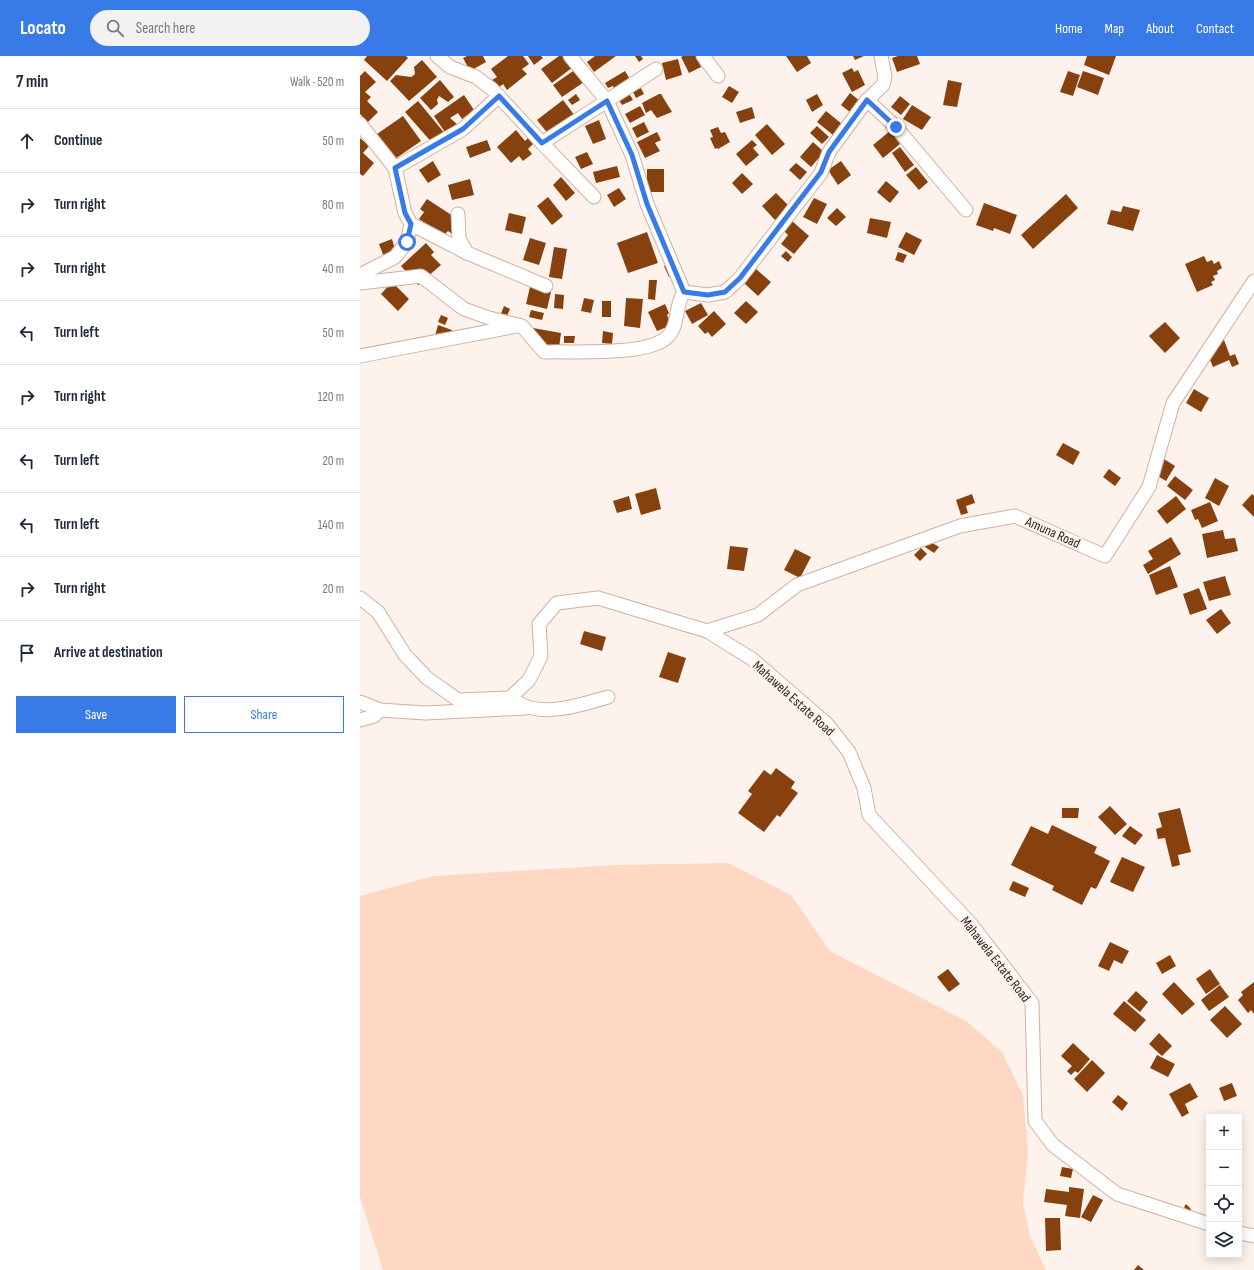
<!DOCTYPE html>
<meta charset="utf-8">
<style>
body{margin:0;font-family:"Sofia Sans Condensed",sans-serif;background:#f2f2f3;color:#1f2937}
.controls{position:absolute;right:12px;bottom:12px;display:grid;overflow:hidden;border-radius:0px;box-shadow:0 2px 10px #0003}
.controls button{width:36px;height:36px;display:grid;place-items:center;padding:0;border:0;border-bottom:1px solid #e0e1e3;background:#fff;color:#1f2937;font:20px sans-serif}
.stop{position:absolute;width:12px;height:12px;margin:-9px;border:3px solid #397ae9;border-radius:50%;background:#fff}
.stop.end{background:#397ae9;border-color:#fff;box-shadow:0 1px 4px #0008}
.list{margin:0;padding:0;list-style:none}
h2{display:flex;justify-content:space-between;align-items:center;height:52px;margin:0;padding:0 16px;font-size:17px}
h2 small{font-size:13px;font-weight:400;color:#747a83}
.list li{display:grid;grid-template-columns:26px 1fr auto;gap:12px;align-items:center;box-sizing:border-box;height:64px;padding:0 16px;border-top:1px solid #e0e1e3}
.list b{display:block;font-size:15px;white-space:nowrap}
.list em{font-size:13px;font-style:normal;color:#747a83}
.actions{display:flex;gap:8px;padding:12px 16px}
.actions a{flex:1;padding:9px 0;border:1px solid #397ae9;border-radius:0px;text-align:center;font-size:14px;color:#397ae9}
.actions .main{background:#397ae9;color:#fff}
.icon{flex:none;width:22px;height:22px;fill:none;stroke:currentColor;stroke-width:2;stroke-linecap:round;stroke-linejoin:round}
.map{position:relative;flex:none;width:894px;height:1214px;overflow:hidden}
header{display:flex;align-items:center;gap:24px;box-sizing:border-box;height:56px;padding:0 20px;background:#397ae9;color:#fff}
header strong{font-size:19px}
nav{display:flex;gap:22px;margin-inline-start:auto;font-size:14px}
.search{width:280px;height:36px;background:#f2f2f3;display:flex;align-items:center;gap:10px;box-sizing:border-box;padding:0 14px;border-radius:22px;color:#747a83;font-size:15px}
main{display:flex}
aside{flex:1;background:#fff}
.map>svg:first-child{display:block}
.green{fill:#fed8c3}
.building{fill:#87410f}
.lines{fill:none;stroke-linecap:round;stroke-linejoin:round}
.minor-casing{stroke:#cdb2a3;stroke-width:15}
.minor{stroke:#fff;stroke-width:13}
.route{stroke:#397ae9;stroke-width:5}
.labels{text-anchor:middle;stroke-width:4;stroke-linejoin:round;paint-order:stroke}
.street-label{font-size:14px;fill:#2f251f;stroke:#fef3ec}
</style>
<header>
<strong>Locato</strong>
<div class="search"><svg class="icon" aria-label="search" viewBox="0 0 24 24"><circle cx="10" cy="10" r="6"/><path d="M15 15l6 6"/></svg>Search here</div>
<nav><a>Home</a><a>Map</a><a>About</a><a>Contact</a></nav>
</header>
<main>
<aside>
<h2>7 min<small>Walk · 520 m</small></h2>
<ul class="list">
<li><svg class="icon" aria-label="ahead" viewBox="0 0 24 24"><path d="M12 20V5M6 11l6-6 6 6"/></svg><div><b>Continue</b></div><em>50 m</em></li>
<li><svg class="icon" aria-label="right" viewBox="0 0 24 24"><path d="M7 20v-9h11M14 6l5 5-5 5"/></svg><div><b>Turn right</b></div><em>80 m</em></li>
<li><svg class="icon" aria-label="right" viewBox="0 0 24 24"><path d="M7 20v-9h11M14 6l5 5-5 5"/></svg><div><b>Turn right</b></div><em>40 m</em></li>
<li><svg class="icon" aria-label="left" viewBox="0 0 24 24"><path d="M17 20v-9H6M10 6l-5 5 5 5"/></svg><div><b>Turn left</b></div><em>50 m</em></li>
<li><svg class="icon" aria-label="right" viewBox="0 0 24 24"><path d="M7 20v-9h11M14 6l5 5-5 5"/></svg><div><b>Turn right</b></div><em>120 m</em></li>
<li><svg class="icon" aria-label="left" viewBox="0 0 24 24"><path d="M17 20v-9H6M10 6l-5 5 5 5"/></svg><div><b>Turn left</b></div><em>20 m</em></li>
<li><svg class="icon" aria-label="left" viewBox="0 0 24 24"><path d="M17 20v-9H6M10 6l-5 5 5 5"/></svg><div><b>Turn left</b></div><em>140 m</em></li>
<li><svg class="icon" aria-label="right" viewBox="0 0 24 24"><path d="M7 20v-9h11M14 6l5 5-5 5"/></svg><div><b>Turn right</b></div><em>20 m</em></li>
<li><svg class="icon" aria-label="arrive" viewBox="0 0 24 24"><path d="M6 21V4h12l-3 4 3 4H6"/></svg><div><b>Arrive at destination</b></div></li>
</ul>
<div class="actions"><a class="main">Save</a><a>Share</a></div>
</aside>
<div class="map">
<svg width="894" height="1214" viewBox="0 0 894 1214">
<rect width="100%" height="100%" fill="#fef3ec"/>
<!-- green -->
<polygon class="green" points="368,807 431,839 470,895 606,965 642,996 663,1039 668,1096 663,1147 670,1180 686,1214 23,1214 0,1141 0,840 73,820 255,809"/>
<!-- building -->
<g class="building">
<polygon points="7,0 46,0 48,2 27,25 4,4"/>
<polygon points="107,0 123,0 126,6 110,15 103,2"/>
<polygon points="148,0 163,0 169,8 162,13 167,18 147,34 143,28 138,32 132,24 137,21 131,13"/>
<polygon points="168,0 181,0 183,2 174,9"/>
<polygon points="199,0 204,0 213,11 192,27 181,13"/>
<polygon points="235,0 256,0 234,16 227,6"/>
<polygon points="275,0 281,0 283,3 279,6"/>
<polygon points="323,0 336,0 341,11 329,17 321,1"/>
<polygon points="426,0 447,0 451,7 437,16"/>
<polygon points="493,0 504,0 495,4"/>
<polygon points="538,0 557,0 560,8 537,16 532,2"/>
<polygon points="727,0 756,0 749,19 724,9"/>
<polygon points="318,3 322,19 306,24 302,7"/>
<polygon points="62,4 77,21 49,45 30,25 36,19 51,21 55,18 54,11"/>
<polygon points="492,12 494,16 498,14 505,29 492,36 482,17"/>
<polygon points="216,13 224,26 202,41 193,29"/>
<polygon points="5,15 16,26 5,36 11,41 7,45 18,56 8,66 0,58 0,20"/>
<polygon points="265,15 271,25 255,35 253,30 248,32 245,27"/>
<polygon points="708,15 720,19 713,40 700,36"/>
<polygon points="723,15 744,22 738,39 717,31"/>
<polygon points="80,24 94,41 88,46 79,40 77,44 78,48 71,54 60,42"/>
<polygon points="588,24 602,27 597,51 583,49"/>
<polygon points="369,30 379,36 372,47 362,41"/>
<polygon points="281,32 284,38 276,42 273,36"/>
<polygon points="490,37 500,45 491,57 481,49"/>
<polygon points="216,38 220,44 212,49 208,44"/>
<polygon points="299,38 301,38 312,56 297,62 291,54 286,57 282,47"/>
<polygon points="457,38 463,49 452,56 446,44"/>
<polygon points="104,39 114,54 102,63 98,57 90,62 99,70 87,79 74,60"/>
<polygon points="270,39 273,44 262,49 259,44"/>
<polygon points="540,40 550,48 541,59 531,51"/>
<polygon points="203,44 215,60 189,79 177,64"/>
<polygon points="58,45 86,79 74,89 45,56"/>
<polygon points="552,49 571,61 562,74 543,63"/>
<polygon points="280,50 285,59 270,67 265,58"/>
<polygon points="392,51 395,62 380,67 376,56"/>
<polygon points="466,55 482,68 473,79 457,66"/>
<polygon points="43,60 61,85 35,103 17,78"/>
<polygon points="239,64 246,83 233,88 225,70"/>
<polygon points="284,66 289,76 277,82 272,72"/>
<polygon points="407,68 425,88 412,99 395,79"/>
<polygon points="457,70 469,81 462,88 450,77"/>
<polygon points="358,71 361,77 365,76 370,86 358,93 357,92 355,93 350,82 353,81 350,74"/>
<polygon points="156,74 165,85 168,82 173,88 168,93 172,98 163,105 159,100 151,107 137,91"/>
<polygon points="530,75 540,88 523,102 513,89"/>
<polygon points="297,76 301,84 295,87 300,95 285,102 277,86"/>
<polygon points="0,82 9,90 3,97 14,107 3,120 0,118"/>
<polygon points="127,84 131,94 110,102 106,91"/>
<polygon points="392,84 397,89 393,92 399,99 386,110 376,98"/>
<polygon points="453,86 464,96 451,111 440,101"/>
<polygon points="540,91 554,109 545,116 532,97"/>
<polygon points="227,96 233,108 221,113 215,101"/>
<polygon points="73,105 81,119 68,127 59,114"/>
<polygon points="481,105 491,119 478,129 468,114"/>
<polygon points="436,107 447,116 440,124 429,114"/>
<polygon points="257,110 260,121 236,127 233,116"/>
<polygon points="556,111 568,126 559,134 546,119"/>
<rect x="287" y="113" width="17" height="23"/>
<polygon points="382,117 393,128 382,138 372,127"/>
<polygon points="201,121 215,137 206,145 193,129"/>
<polygon points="110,123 114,139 92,144 88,129"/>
<polygon points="526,125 539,136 530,147 517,136"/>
<polygon points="259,132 266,143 254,151 247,139"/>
<polygon points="416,137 430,151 415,164 402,150"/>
<polygon points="706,138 718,152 673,193 661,179"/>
<polygon points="188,141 203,160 192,169 177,150"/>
<polygon points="454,142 467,148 457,168 443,161"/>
<polygon points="67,143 96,162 97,169 92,178 88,175 84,179 59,163 64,156 60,153"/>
<polygon points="624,147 657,159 650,178 634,172 633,175 616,169"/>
<polygon points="763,150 780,154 773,175 747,168 751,154 761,156"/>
<polygon points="477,152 486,161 476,170 467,162"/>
<polygon points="149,157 166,161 162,178 145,174"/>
<polygon points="510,162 531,166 527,182 507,177"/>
<polygon points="432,165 449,180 434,198 421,188 428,179 424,175"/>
<polygon points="287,176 298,207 268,217 257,187"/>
<polygon points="546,176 562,184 554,199 538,191"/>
<polygon points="170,182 186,187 179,209 163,204"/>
<polygon points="32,183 36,197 24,201 19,188"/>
<polygon points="66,187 74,196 71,199 81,209 58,229 41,210"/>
<polygon points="194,191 207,193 202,223 189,221"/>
<polygon points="426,195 432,201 428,206 421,200"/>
<polygon points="538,196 547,199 543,207 535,204"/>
<polygon points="844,200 847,206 852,204 854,208 859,205 862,212 857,215 858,218 853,220 855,224 851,226 853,229 837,236 825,208"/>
<polygon points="309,208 314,219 309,221 304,210"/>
<polygon points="396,213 411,226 398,240 384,227"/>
<polygon points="289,224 297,224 295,244 288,243"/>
<polygon points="32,226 49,243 38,255 21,238"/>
<polygon points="170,231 191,236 187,253 166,248"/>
<polygon points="195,238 204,239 203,253 194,252"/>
<polygon points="224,242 234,244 231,257 221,255"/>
<polygon points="266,242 283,243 280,272 264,270"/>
<rect x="242" y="245" width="9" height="16"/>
<polygon points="386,245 398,256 386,268 374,257"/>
<polygon points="341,247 348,259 332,268 325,255"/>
<polygon points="305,248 309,257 307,259 312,269 297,275 288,256"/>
<polygon points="144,250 150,253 146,262 140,260"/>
<polygon points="171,254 184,257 182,264 169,261"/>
<polygon points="354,255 366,268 352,281 348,276 345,278 338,270"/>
<polygon points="81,259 88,262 85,269 78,266"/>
<polygon points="805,266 820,282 805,297 789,280"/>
<polygon points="78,269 92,274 89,285 75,280"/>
<polygon points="173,272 201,277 199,292 171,288"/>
<polygon points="243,275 253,277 252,288 242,287"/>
<polygon points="204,280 215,280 214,287 204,287"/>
<polygon points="864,284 870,300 875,298 879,308 872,311 869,304 853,311 845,292"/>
<polygon points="834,333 849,342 841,356 826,347"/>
<polygon points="703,387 720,396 713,409 696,399"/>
<polygon points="804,403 815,410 806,425 794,418"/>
<polygon points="749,413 761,422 755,430 743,421"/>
<polygon points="815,420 833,434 825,444 807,430"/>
<polygon points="855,422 869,430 859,450 845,442"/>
<polygon points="296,432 301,453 281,459 275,438"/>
<polygon points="612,438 615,447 606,450 608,457 601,459 596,444"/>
<polygon points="892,438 894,440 894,461 882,449"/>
<polygon points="269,440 272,453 257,457 253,445"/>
<polygon points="816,440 826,453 807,468 797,455"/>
<polygon points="850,446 858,465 842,472 838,463 835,464 831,454"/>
<polygon points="863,474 865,483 875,482 878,495 847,502 842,478"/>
<polygon points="811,481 821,498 788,518 783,509 793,503 788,495"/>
<polygon points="569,485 579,491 574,497 565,491"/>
<polygon points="370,490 388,492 384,515 367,513"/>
<polygon points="561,492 567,498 560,505 554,499"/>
<polygon points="435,493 451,501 440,522 424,514"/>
<polygon points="810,510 818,531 796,539 789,519"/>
<polygon points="865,520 871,539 849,545 843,526"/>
<polygon points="839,532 847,553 830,559 823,538"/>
<polygon points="861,553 871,567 857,578 846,564"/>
<polygon points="224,575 246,581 242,595 220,588"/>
<polygon points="308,596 326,602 318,627 299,621"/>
<polygon points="416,712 435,726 431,732 438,737 420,761 417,759 404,776 378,757 392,738 388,735 404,714 411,719"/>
<polygon points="750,750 767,768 755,779 738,761"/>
<polygon points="702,752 719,752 718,762 702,762"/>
<polygon points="820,752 831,796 818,799 820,809 812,811 805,782 798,783 796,773 802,771 798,757"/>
<polygon points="692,769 737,791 734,797 750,805 736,833 731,831 722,849 692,834 694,830 651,809 671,770 688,778"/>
<polygon points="770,770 783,779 775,789 762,780"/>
<polygon points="762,801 785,811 773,836 750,826"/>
<polygon points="653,825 669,832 665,841 649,834"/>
<polygon points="750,886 769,895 762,908 754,904 749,915 738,910"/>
<polygon points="810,899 816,910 802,918 796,907"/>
<polygon points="588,913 600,928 589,936 577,921"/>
<polygon points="850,913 860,928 846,938 836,923"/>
<polygon points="814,926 835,948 822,959 802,938"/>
<polygon points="894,926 894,958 891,954 888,957 878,944 883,939 881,936"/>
<polygon points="860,929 869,941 849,955 841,944"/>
<polygon points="776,935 788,946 780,956 767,945"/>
<polygon points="764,945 786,964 775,976 753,958"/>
<polygon points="865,950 882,968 867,982 850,964"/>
<polygon points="799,977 812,990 802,1000 789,988"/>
<polygon points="713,987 730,1003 718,1017 715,1015 711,1019 707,1015 712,1010 701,1000"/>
<polygon points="797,999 815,1008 808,1021 790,1012"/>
<polygon points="732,1004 745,1017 727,1036 714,1023"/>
<polygon points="830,1027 838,1041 825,1048 829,1057 822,1061 809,1038"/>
<polygon points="872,1027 877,1040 864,1045 859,1032"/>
<polygon points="758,1039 768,1047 762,1055 752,1046"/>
<polygon points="702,1111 713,1113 711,1122 700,1120"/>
<polygon points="709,1131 724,1133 720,1162 705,1160 707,1149 684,1146 686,1133 709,1136"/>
<polygon points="733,1139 743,1144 731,1166 721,1161"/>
<polygon points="826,1148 831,1153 829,1156 824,1151"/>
<polygon points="685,1162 700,1162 701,1194 686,1195"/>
<polygon points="778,1209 784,1214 774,1214"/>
</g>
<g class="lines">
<defs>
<g id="minor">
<polyline points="77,0 90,11 116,21 132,33 182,87 234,141"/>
<polyline points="210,0 247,45 272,99 287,148 324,236"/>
<polyline points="343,0 358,20"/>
<polyline points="507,44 536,71 606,154"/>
<polyline points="0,68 35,112 45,157 51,168 107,197 186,230"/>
<polyline points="182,87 296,13"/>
<polyline points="35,112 103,73 139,40"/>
<polyline points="98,158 99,183 107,197"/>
<polyline points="0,220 4,217 35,201 47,186 51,168"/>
<path d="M0,227L61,220L104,253L129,262L162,270L184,296C213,295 282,300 305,283C320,272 314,250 324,236L348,239L365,236L380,222L461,117L469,96L507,44L523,29L525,21L521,0"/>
<polyline points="0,300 157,270"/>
<polyline points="0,542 18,556 45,599 67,622 98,644 150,642 169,624 181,600 179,568 197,547 238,542 347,575 392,603 467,668 489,696 504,732 509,759 611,868 672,947 675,1065 693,1089 757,1138 849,1168"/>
<polyline points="347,575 398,559 437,529 600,470 655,460 745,500 789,431 813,347 894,225"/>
<polyline points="0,646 20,654 65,657 166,652"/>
<path d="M159,647C183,662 223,648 248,641"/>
<polyline points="0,664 14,660 20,654"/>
<polyline points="879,1177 894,1180"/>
</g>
</defs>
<!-- minor casing -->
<use href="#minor" class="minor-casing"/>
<!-- minor -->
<use href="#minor" class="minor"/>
</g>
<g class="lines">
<!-- route -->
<polyline class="route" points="47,186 51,168 45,157 35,112 103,73 139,40 182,87 247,45 272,99 287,148 324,236 348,239 365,236 380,222 461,116 469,96 507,44 536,71"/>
</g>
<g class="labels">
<!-- street labels -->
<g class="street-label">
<text transform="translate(693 476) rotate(24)" y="5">Amuna Road</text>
<text transform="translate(434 642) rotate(42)" y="5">Mahawela Estate Road</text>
<text transform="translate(636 903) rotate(52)" y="5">Mahawela Estate Road</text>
</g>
</g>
</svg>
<div class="controls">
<button>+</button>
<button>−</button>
<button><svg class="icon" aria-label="locate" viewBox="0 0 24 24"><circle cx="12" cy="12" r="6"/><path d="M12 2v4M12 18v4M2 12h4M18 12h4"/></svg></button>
<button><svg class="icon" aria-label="layers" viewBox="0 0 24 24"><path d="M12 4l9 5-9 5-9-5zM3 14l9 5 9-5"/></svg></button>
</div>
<div class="stop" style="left:47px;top:186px"></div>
<div class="stop end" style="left:536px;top:71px"></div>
</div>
</main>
